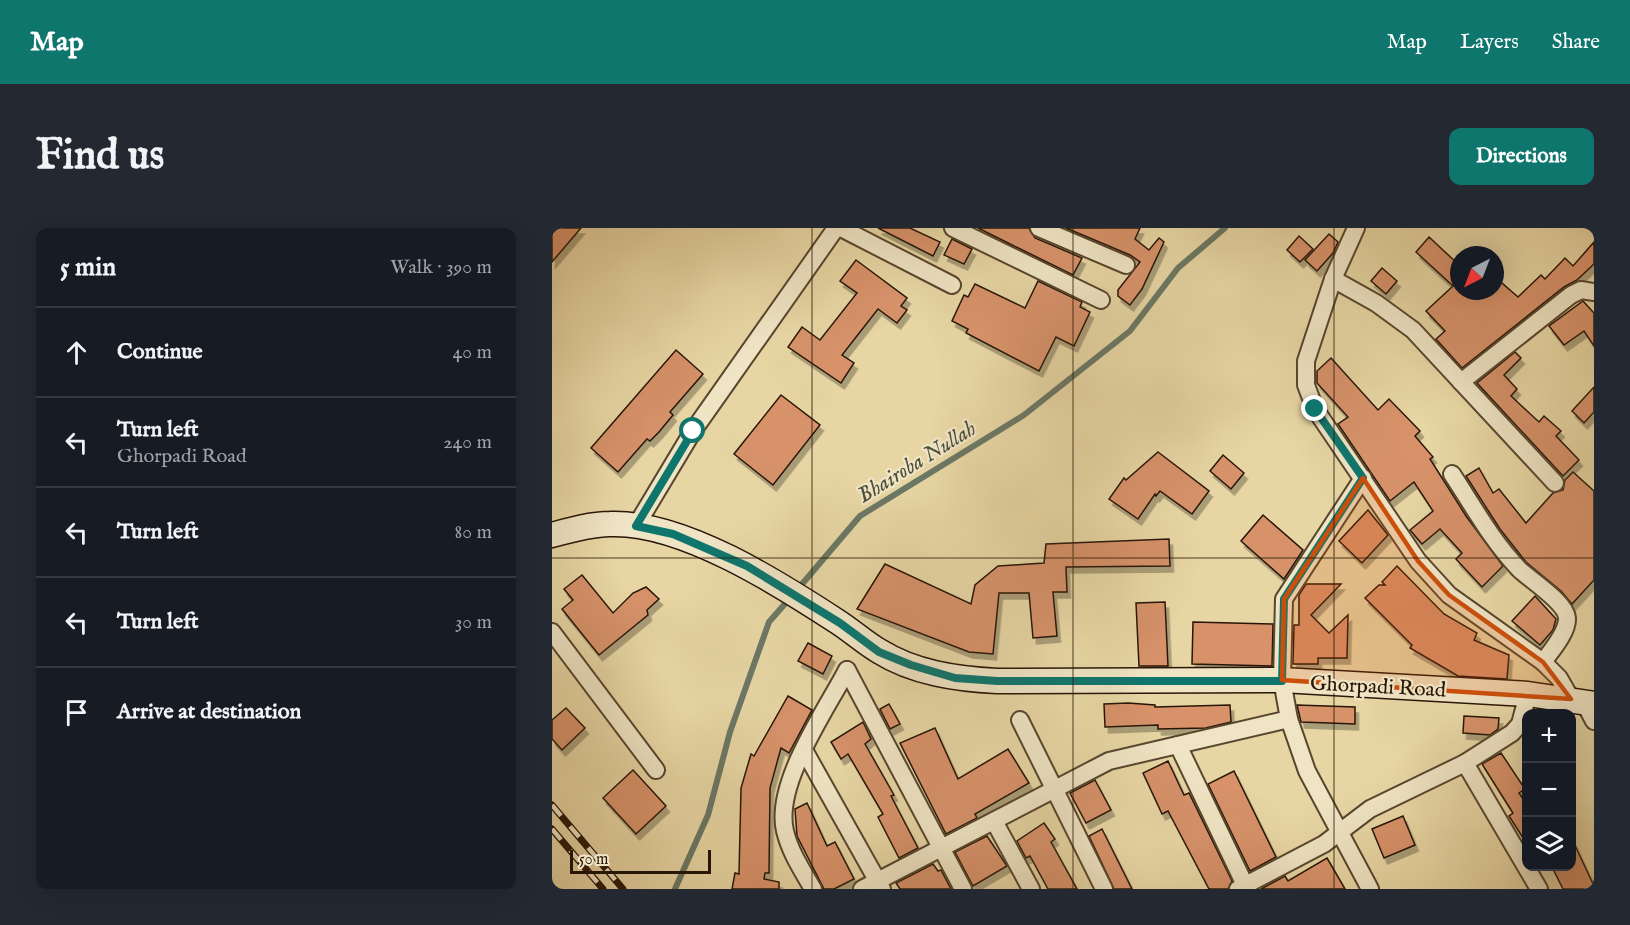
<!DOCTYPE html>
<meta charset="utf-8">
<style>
body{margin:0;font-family:"IM FELL English",serif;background:#242831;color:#f1f3f6}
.controls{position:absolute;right:18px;bottom:18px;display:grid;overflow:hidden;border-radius:12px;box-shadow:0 6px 24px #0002}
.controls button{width:54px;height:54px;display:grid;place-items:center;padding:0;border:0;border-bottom:2px solid #363941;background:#171b24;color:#f1f3f6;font:30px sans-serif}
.compass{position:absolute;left:898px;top:18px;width:54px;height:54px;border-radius:50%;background:#171b24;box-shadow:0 6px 24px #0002;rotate:222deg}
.scale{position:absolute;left:18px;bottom:15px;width:141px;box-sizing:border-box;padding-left:6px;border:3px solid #281607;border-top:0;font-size:16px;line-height:21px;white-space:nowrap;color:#281607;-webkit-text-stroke:4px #efe4c4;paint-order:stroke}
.stop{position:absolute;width:18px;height:18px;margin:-14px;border:4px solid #0f766e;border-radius:50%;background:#fff}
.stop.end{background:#0f766e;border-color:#fff;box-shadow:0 2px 6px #0008}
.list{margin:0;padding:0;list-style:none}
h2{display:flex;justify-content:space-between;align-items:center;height:78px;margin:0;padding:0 24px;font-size:26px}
h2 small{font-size:20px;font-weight:400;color:#9ea1a6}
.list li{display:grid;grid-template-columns:39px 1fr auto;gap:18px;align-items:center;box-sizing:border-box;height:90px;padding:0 24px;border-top:2px solid #363941}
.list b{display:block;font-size:22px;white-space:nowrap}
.list p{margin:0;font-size:20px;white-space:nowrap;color:#9ea1a6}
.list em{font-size:20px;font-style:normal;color:#9ea1a6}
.icon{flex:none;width:33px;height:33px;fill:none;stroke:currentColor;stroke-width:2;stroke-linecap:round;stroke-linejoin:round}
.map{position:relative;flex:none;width:1042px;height:661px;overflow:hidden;border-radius:12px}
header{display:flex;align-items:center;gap:36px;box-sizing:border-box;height:84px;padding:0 30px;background:#0f766e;color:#fff}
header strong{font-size:28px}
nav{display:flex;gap:33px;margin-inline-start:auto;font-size:21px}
.intro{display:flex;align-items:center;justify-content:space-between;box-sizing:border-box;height:144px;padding:0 36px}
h1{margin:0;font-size:42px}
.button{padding:15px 27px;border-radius:12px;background:#0f766e;color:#fff;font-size:21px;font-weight:700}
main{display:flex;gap:36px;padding:0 36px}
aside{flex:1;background:#171b24;border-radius:12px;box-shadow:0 6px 24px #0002}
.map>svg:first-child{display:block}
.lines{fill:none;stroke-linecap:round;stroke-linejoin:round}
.stream{stroke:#6b7865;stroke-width:6}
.building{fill:#d7926a;stroke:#281607;stroke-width:1.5;filter:url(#shadow)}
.street-casing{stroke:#58462e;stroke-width:20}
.secondary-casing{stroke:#281607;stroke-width:27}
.street{stroke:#efe4c4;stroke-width:16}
.secondary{stroke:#efe4c4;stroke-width:24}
.rail-casing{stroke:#281607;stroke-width:7}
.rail{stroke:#efe4c4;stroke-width:4.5;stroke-dasharray:14;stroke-linecap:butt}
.route{stroke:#0f766e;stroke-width:8}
.marked{fill:#cb4f0b;fill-opacity:0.2;stroke:#cb4f0b;stroke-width:4.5;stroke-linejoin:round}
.grid{fill:none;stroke:#281607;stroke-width:1.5;stroke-opacity:0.55}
.labels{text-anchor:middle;stroke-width:4.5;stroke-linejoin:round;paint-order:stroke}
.street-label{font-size:21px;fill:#281607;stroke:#efe4c4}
.water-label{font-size:22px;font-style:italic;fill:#4f4f3e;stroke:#efe4c4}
</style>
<header>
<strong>Map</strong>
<nav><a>Map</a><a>Layers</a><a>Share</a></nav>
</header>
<div class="intro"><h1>Find us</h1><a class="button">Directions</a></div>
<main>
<aside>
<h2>5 min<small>Walk · 390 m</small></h2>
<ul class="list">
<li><svg class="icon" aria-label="ahead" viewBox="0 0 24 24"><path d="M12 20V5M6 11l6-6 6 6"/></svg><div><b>Continue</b></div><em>40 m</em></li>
<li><svg class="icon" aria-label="left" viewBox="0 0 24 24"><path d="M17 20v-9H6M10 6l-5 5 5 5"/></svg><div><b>Turn left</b><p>Ghorpadi Road</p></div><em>240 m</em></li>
<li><svg class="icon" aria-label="left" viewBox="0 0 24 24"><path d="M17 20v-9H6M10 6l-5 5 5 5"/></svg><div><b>Turn left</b></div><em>80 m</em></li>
<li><svg class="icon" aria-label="left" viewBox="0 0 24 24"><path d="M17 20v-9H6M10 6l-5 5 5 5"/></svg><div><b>Turn left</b></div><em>30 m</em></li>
<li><svg class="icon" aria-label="arrive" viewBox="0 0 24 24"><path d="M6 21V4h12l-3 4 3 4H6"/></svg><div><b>Arrive at destination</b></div></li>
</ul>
</aside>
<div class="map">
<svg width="1042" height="661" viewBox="0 0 1042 661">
<defs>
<filter id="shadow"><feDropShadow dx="3.5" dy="6" stdDeviation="0" flood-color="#0004"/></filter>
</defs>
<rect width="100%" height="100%" fill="#e7d6a4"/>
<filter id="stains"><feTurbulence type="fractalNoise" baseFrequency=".00333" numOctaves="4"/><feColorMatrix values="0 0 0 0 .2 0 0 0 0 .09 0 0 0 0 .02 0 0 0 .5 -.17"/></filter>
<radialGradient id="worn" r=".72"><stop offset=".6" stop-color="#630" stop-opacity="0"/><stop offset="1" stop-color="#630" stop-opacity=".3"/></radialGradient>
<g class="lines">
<!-- stream -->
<g class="stream">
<polyline points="245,362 308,288 472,187 578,103 626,40 673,0"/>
<polyline points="123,661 156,587 178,504 217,394 238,370"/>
</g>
</g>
<!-- building -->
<g class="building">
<polygon points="0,0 29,0 0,34"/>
<polygon points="326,0 358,0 388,14 381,28"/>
<polygon points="426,0 477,0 483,10 530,30 521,47"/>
<polygon points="514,0 588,0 583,11 597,22 607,10 612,14 590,61 578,77 566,68 566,62 588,34 578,27"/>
<polygon points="777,6 786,14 781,25 765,43 753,32"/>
<polygon points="747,8 761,21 748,34 735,22"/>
<polygon points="877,9 907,37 907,63 943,63 943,49 966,69 989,47 993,51 1013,30 1021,38 1042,14 1042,36 1025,52 1012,59 910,140 884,111 893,103 874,83 901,58 864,24"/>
<polygon points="400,11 420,21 412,36 392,27"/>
<polygon points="304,32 355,70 349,78 355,82 345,95 326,81 290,127 302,135 289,155 236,119 250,99 268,112 305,65 288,53"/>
<polygon points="830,40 845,53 834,66 819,53"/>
<polygon points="486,53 530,74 528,79 538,84 522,118 504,109 487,143 414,105 416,101 400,93 412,67 416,69 423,56 473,80"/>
<polygon points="1031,73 1042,85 1042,118 1032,103 1012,117 997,98"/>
<polygon points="124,122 151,146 118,184 121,187 107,204 98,213 95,211 66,244 39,220"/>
<polygon points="963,124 969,130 952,147 965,161 959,168 987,194 992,188 1009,203 1004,208 1027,232 1011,248 925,155"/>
<polygon points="779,130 826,182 837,171 868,203 863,208 881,229 878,231 914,288 951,338 930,359 904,331 910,325 888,301 870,316 858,302 881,283 862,254 838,273 786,196 796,189 765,155 765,143"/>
<polygon points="1042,159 1042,184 1032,195 1020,183"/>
<polygon points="229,167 268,197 221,257 182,226"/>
<polygon points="606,224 657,263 640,286 608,263 604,268 603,266 586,291 557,271 572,250 574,252"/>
<polygon points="671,227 692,245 679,261 658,243"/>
<polygon points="927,240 941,265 947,261 974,295 1001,265 1011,262 1013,252 1021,244 1042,263 1042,352 1020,376 1009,363 974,334 948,301 914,248"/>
<polygon points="816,282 836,307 810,335 787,313"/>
<polygon points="711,287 751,322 732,351 689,313"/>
<polygon points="617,311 618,338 514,339 515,364 501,364 505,408 481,410 477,365 447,365 441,426 417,424 305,381 333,336 419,376 423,357 446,338 492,335 494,316"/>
<polygon points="845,338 892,386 925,405 922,412 957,427 955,451 906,448 858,420 860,417 813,370 827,357 833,357 830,354"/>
<polygon points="30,347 61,385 81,365 94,359 107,371 95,382 96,387 47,427 10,381 21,372 12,361"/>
<polygon points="754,356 789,356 759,387 777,405 796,387 795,430 766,430 766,436 741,436 742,397 747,397 747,367"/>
<polygon points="983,368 1004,391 1001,402 988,417 960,393"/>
<polygon points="613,374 616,438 587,438 584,375"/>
<polygon points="641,394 721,396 720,438 640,436"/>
<polygon points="256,415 280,428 271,446 246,433"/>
<polygon points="236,468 260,482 237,525 229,520 218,560 217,645 213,645 212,651 227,654 227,661 180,661 183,645 187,646 189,560 199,526 202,528"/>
<polygon points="576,475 603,477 603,479 678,477 679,494 654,500 606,501 606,497 553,499 552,476"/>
<polygon points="337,476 348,496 338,501 328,481"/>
<polygon points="745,477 803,479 803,496 749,494"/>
<polygon points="14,480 33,500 10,522 0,511 0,492"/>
<polygon points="912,488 947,490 946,501 938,507 911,505"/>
<polygon points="311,494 319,511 313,516 342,567 339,568 366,620 347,630 326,589 331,586 296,526 289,531 279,514"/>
<polygon points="383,500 406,551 456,521 477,555 423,586 425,590 394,606 348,515"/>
<polygon points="949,525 973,561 967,565 975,577 975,616 957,588 961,585 930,536"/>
<polygon points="616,533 632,567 637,565 680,653 676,661 657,661 616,583 610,586 591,545"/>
<polygon points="81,542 114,578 84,606 51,570"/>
<polygon points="682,543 724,629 698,643 656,556"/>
<polygon points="543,552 559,582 534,595 518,565"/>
<polygon points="255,575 275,618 283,614 302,651 282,661 272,661 245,608 243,581"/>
<polygon points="851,588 863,617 832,630 820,601"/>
<polygon points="492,595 503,611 499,614 525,661 496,661 478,628 474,630 465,613"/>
<polygon points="550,601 580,661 562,661 537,608"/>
<polygon points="435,608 455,638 421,658 403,624"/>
<polygon points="1020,611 1042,658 1042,661 1011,661 1000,639 1020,639"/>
<polygon points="775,630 793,661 709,661 733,648 736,653"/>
<polygon points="381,636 386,643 389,642 399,661 348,661 344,655"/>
</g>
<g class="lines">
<defs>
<g id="street">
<polyline points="289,0 400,57"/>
<polyline points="401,0 549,72"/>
<polyline points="487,0 574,37"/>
<polyline points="804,0 781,51 754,133 754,157 763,181 866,333 897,367 991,434 1007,450 1019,471"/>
<polyline points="781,51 824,75 861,102 1003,255"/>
<polyline points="909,154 1019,67 1029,62 1042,64"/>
<path d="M900,246C921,278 940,313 967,341C978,352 1014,374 1015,390C1016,404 999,423 991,434"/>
<polyline points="811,250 732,371 730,452 737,491 755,543 818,661"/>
<polyline points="84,298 141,203 284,0"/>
<polyline points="0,404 104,542"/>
<polyline points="295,442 411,661"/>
<polyline points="1032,474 1042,493"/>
<polyline points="468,492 552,661"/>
<polyline points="626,517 693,657"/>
<polyline points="252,522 330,661"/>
<polyline points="913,535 987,661"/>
<polyline points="442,593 479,661"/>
<path d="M261,661C250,642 238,624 233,603C222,556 273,484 295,442"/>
<polyline points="310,661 557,533 737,491"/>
<polyline points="686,661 772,616 818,581 913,535 960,505 968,496 976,466"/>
</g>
<path id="secondary" d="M0,307C18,302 39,296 58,296C130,293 228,356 286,394C300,403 313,415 327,423C362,445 405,451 445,453L730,452L976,466L1042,476"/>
</defs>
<!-- street casing -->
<use href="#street" class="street-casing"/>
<!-- secondary casing -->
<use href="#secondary" class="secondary-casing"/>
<!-- street -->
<use href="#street" class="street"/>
<!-- secondary -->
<use href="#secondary" class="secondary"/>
<defs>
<g id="rail">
<polyline points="0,577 71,661"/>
<polyline points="0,601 51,661"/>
</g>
</defs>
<!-- rail casing -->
<use href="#rail" class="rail-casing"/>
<!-- rail -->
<use href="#rail" class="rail"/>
</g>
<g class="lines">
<!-- route -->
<polyline class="route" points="141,203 84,298 121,306 195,338 288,395 327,424 359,437 403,450 445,453 730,453 732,371 811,250 763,181"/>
</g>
<!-- marked area -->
<path class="marked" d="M811,250L866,333L897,367L991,434L1019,471L730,452L732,371Z"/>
<!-- grid -->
<path class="grid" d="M260,0V661M521,0V661M782,0V661M0,330H1042"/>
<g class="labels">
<!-- street labels -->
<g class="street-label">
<text transform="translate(826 458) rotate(3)" y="7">Ghorpadi Road</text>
</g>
<!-- water labels -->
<g class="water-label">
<text transform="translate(364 233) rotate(-32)" y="8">Bhairoba Nullah</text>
</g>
</g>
<rect width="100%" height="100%" filter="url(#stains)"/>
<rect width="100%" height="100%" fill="url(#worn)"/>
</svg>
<div class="controls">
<button>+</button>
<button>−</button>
<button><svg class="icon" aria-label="layers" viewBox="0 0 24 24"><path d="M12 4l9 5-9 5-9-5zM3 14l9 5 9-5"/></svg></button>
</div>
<svg class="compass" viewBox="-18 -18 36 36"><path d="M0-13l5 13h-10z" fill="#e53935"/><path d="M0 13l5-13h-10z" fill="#9ea1a6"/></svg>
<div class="scale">50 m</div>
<div class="stop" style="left:141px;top:203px"></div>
<div class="stop end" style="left:763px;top:181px"></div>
</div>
</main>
